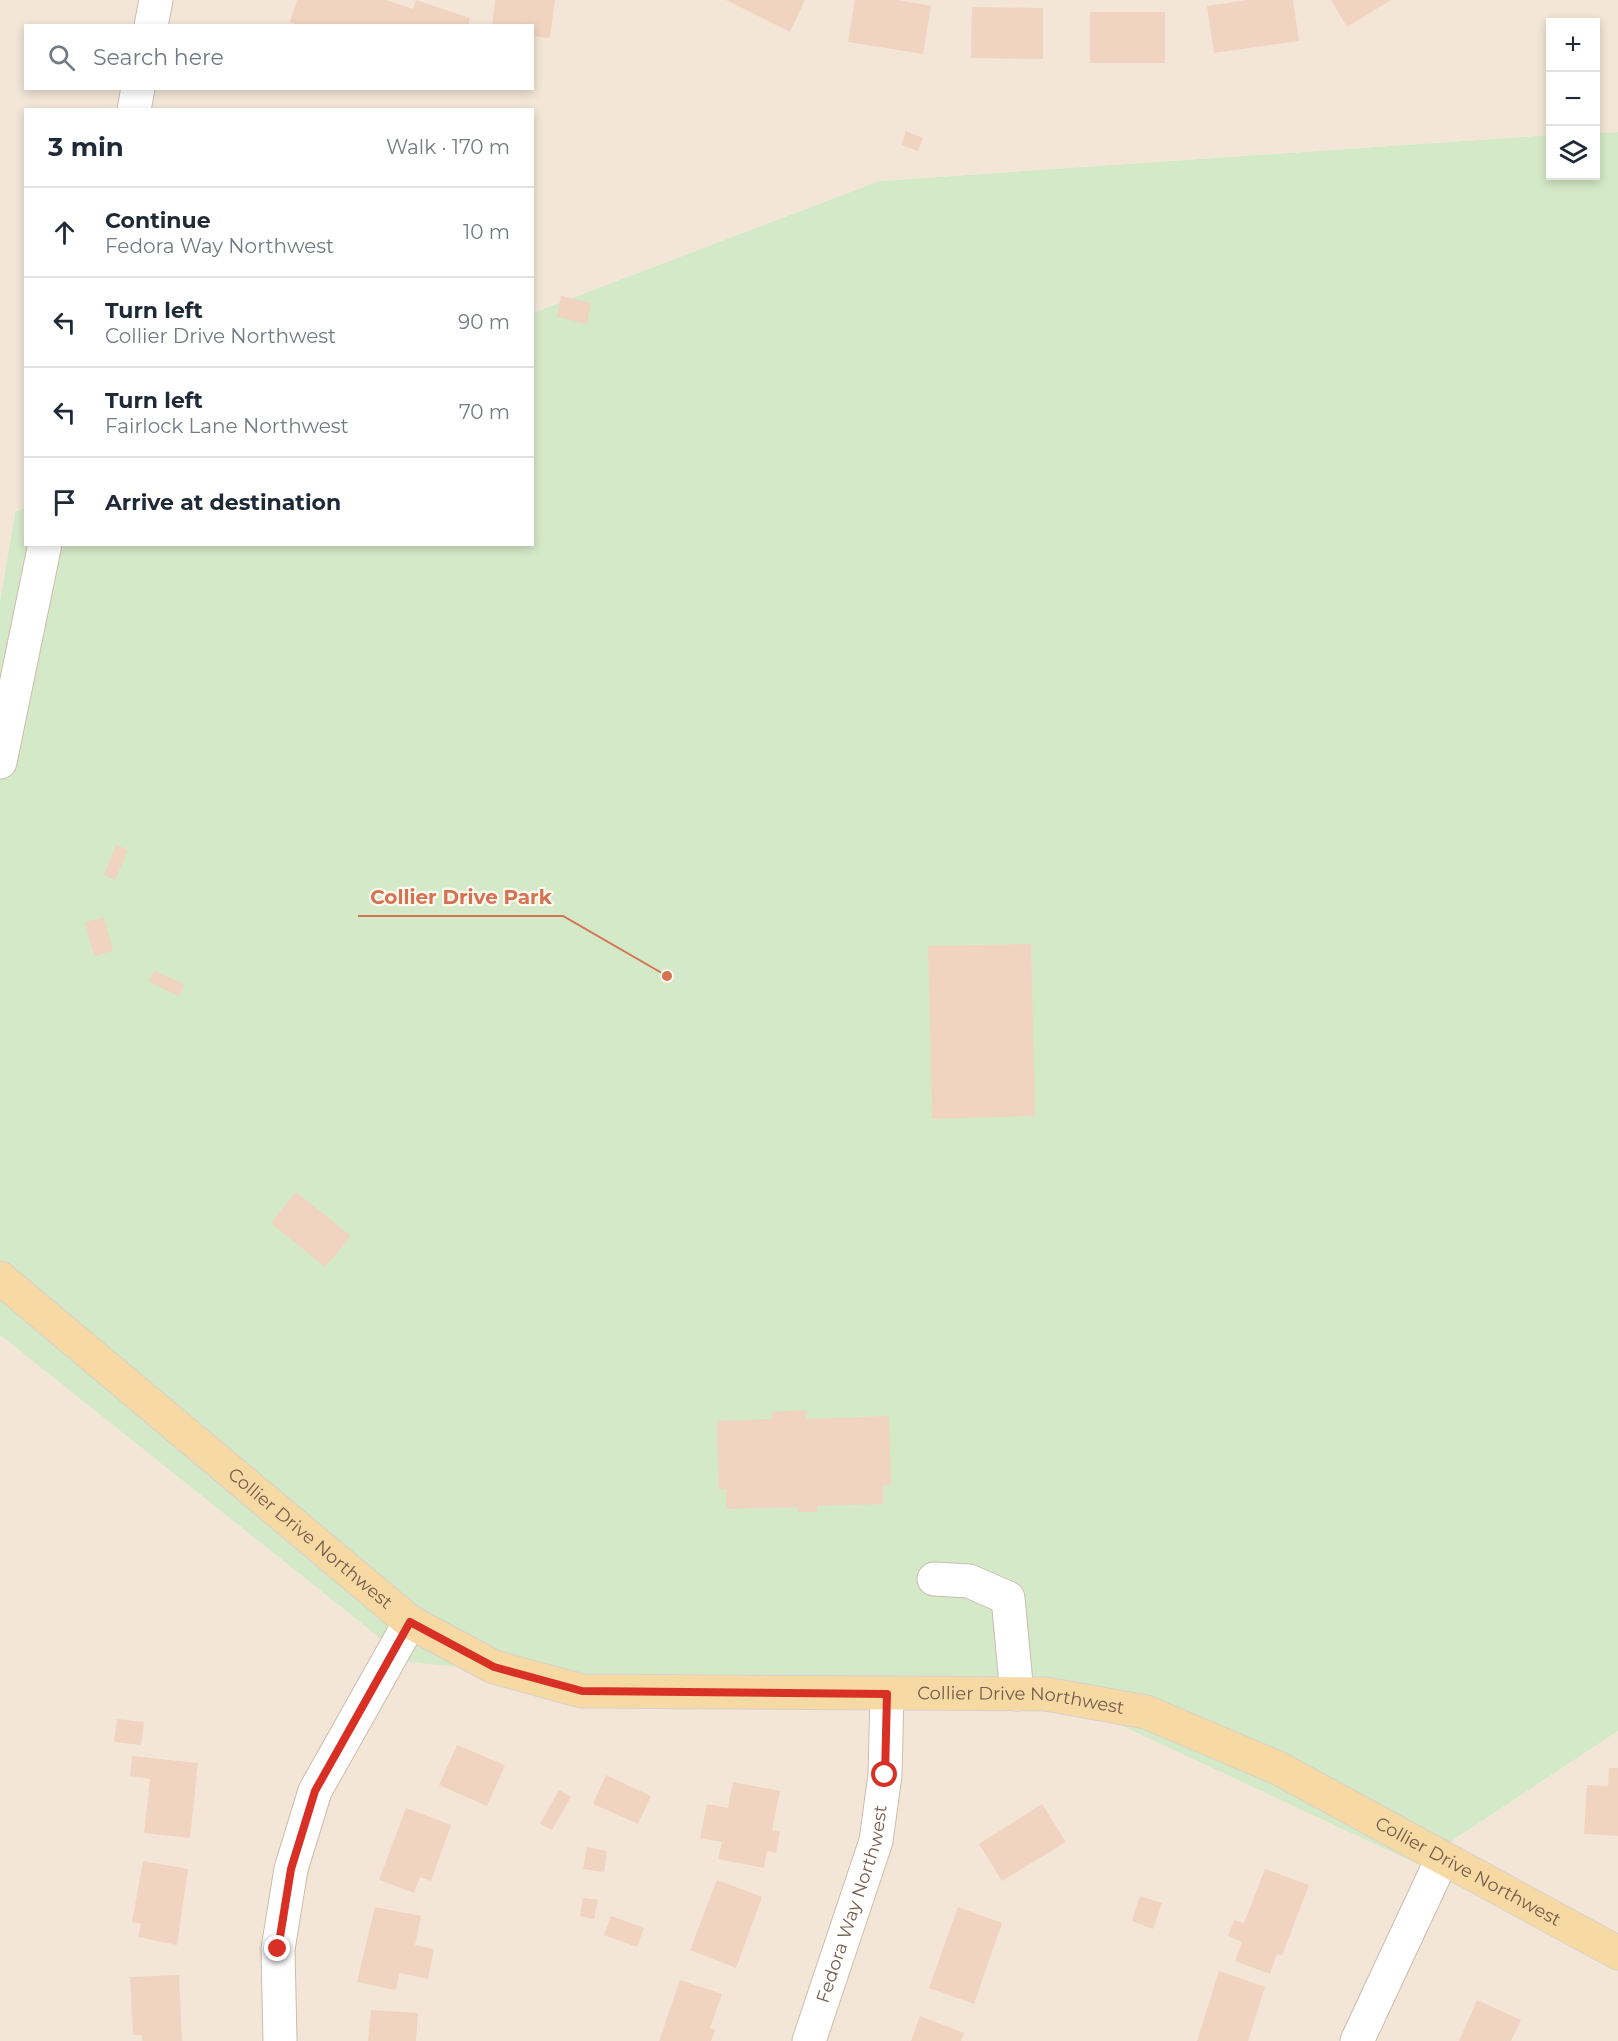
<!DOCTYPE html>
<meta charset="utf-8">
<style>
body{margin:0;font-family:Montserrat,sans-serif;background:#f2f2f3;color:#1f2937}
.controls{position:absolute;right:18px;top:18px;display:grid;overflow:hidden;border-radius:0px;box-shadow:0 3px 9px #0003}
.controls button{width:54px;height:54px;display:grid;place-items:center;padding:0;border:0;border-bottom:2px solid #e0e1e3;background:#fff;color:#1f2937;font:30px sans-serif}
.stop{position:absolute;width:18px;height:18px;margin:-14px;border:4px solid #d93025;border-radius:50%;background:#fff}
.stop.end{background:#d93025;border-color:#fff;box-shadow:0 2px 6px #0008}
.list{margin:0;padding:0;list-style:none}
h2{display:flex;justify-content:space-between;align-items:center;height:78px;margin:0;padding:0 24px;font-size:26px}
h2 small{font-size:20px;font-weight:400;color:#747a83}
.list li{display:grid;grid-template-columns:39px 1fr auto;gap:18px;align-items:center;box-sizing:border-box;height:90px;padding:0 24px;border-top:2px solid #e0e1e3}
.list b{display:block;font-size:22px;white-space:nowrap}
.list p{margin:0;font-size:20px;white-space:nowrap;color:#747a83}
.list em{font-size:20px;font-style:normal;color:#747a83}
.icon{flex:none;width:33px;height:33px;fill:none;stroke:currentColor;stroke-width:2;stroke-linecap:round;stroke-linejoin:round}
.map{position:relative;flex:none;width:1618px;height:2041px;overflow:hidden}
.search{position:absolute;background:#fff;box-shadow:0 3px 9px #0003;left:24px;top:24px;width:510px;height:66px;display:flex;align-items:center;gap:15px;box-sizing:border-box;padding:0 21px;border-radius:0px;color:#747a83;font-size:22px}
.panel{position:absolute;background:#fff;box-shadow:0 3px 9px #0003;left:24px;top:108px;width:510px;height:438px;border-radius:0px}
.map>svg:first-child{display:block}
.residential{fill:#f3e6d7;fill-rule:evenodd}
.green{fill:#d4e9c7}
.building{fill:#f0d4c1}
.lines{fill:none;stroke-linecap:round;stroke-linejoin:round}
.minor-casing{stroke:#cdbcae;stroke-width:35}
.major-casing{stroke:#d8d1cd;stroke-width:35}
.minor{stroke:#fff;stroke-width:33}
.major{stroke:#f7d9a4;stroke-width:33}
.route{stroke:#d93025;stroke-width:8}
.labels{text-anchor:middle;stroke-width:4.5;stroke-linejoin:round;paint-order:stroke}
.street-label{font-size:18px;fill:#755c4d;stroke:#fef8ee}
.leader{fill:none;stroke:#d47252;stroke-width:2}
.callout-dot{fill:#d47252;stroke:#fef8ee;stroke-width:2}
.callout-label{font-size:20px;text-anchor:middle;font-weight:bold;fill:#d47252;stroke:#fef8ee;stroke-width:4.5;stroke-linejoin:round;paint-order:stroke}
</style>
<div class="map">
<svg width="1618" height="2041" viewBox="0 0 1618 2041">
<rect width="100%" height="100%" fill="#fbf4e8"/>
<!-- residential -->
<g class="residential">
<path d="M0,0H1618V132L1596,133V22H1550V135L879,181L533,313L532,110H26L25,508L15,512L0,602ZM26,26H532V88H26Z"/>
<polygon points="0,1335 410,1662 1069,1701 1417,1864 1618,1731 1618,2041 0,2041"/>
</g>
<!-- green -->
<polygon class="green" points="1618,132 1618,1731 1417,1864 1069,1701 802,1701 410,1662 0,1335 0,602 15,512 25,508 26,544 532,544 533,313 879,181 1550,135 1550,176 1596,176 1596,133"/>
<!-- building -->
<g class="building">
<polygon points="297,0 385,0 413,9 416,0 470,18 468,26 300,26 290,22"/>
<polygon points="495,0 555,0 550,38 532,36 532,26 492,26"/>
<polygon points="726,0 805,0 790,32"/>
<polygon points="855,0 898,0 931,6 923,54 848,42"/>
<polygon points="1247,0 1293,0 1299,41 1214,53 1207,6"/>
<polygon points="1331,0 1391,0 1347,27"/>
<polygon points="972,7 1043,8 1043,59 971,58"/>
<rect x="1090" y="12" width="75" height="51"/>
<polygon points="906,131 923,138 918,151 901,145"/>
<polygon points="561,296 591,303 587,324 557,317"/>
<polygon points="116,845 128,850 115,880 104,875"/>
<polygon points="104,917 113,951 94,956 85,922"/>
<polygon points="1031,944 1035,1116 932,1119 928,946"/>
<polygon points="154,971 184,984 179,996 149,982"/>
<polygon points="296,1192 351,1236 325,1267 271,1223"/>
<polygon points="806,1410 806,1419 889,1416 891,1485 883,1485 883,1504 817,1506 817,1512 798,1512 798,1507 726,1509 726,1489 719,1490 717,1421 772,1419 772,1412"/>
<polygon points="117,1719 144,1722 141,1745 114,1742"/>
<polygon points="457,1745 505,1765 487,1806 439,1785"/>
<polygon points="132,1756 198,1763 190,1838 144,1833 150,1779 130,1776"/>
<polygon points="1609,1768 1618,1768 1618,1836 1584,1834 1587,1785 1608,1786"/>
<polygon points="606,1775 651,1796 638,1824 593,1804"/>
<polygon points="733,1782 780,1791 772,1830 780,1831 776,1853 767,1851 764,1868 718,1859 722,1842 700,1838 707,1804 728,1808"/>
<polygon points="559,1790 571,1797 552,1830 540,1824"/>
<polygon points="1042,1804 1066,1842 1002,1881 979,1844"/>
<polygon points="406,1808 451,1825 431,1881 420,1877 414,1893 379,1880"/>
<polygon points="587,1847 607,1851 604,1872 583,1869"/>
<polygon points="143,1861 188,1869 177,1945 138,1937 141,1924 132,1922"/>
<polygon points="1265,1869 1309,1885 1282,1956 1277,1954 1270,1974 1235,1961 1242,1942 1228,1936 1234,1920 1244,1923"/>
<polygon points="717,1880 762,1897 736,1968 690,1950"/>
<polygon points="1140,1896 1162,1903 1153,1929 1132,1921"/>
<polygon points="583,1898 598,1900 594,1919 580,1916"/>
<polygon points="375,1907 421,1916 415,1945 434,1949 428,1979 399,1973 396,1990 357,1982"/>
<polygon points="958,1907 1002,1923 974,2004 929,1988"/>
<polygon points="611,1916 644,1928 637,1947 604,1935"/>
<polygon points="1219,1971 1265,1987 1248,2041 1197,2041"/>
<polygon points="179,1975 182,2041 142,2041 142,2035 133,2035 130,1977"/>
<polygon points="680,1980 722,1994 710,2028 715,2030 711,2041 659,2041"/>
<polygon points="1477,2000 1521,2020 1511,2041 1459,2041"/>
<polygon points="371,2010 418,2013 416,2041 368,2041"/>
<polygon points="920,2016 964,2033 961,2041 911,2041"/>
</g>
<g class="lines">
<defs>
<g id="minor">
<polyline points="151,26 156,0"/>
<polyline points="134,110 138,88"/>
<polyline points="0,762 45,544"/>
<polyline points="934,1579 969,1581 1008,1598 1017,1694"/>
<polyline points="280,2041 278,1949 291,1869 315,1791 410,1622"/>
<path id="s1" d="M809,2041L876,1841L885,1775L887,1694"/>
<polyline points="1357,2041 1442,1859"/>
</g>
<g id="major">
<path id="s2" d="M0,1278L410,1622L494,1667L582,1691L1046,1694L1146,1712L1278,1768L1618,1953"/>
</g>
</defs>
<!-- minor casing -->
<use href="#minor" class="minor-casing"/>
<!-- major casing -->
<use href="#major" class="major-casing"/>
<!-- minor -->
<use href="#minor" class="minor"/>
<!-- major -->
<use href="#major" class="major"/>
</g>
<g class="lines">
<!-- route -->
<polyline class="route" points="278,1949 291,1869 315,1791 410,1622 494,1667 582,1691 887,1694 885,1775"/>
</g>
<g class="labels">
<!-- street labels -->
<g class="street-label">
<text dy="6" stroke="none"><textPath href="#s2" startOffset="405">Collier Drive Northwest</textPath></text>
<text dy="6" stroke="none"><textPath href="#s2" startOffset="1161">Collier Drive Northwest</textPath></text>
<text dy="6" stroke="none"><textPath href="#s2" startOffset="1647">Collier Drive Northwest</textPath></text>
<text dy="6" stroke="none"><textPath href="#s1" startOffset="144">Fedora Way Northwest</textPath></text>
</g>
</g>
<!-- callouts -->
<path class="leader" d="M667 976L563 916H358"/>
<circle class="callout-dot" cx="667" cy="976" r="6"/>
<g class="callout-label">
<text x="461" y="904">Collier Drive Park</text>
</g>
</svg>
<div class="controls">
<button>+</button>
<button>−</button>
<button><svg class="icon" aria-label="layers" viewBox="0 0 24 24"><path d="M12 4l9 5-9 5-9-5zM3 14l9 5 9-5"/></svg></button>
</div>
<div class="stop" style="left:885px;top:1775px"></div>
<div class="stop end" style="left:278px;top:1949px"></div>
<div class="search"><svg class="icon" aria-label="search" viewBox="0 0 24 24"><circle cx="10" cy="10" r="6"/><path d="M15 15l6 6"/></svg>Search here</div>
<section class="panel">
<h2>3 min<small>Walk · 170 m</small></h2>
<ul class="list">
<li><svg class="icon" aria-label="ahead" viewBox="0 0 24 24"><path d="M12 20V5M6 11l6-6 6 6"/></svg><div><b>Continue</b><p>Fedora Way Northwest</p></div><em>10 m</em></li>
<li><svg class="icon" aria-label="left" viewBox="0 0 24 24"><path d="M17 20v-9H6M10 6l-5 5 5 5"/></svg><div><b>Turn left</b><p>Collier Drive Northwest</p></div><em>90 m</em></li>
<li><svg class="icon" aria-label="left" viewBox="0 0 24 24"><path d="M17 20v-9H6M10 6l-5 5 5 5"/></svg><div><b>Turn left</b><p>Fairlock Lane Northwest</p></div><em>70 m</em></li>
<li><svg class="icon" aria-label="arrive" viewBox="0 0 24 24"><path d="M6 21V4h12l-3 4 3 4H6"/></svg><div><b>Arrive at destination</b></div></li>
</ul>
</section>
</div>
